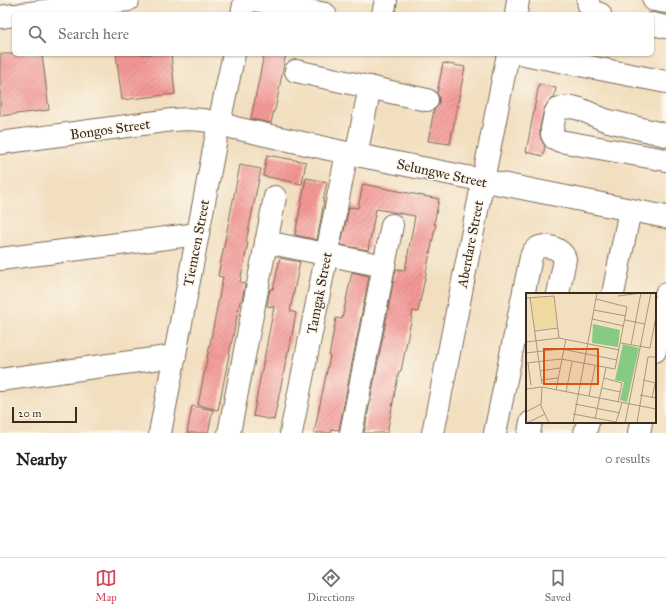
<!DOCTYPE html>
<style>
body{margin:0;font-family:"IM FELL Great Primer",serif;background:#f2f2f2;color:#202124}
.scale{position:absolute;left:12px;bottom:10px;width:65px;box-sizing:border-box;padding-left:4px;border:2px solid #3b2a1e;border-top:0;font-size:11px;line-height:14px;white-space:nowrap;color:#3b2a1e;-webkit-text-stroke:3px #fbf7ec;paint-order:stroke}
.list{margin:0;padding:0;list-style:none}
h2{display:flex;justify-content:space-between;align-items:center;height:52px;margin:0;padding:0 16px;font-size:17px}
h2 small{font-size:13px;font-weight:400;color:#757577}
.icon{flex:none;width:22px;height:22px;fill:none;stroke:currentColor;stroke-width:2;stroke-linecap:round;stroke-linejoin:round}
.map{position:relative;flex:none;width:666px;height:433px;overflow:hidden}
.search{position:absolute;background:#fff;box-shadow:0 1px 3px #0004;left:12px;right:12px;top:12px;height:44px;display:flex;align-items:center;gap:10px;box-sizing:border-box;padding:0 14px;border-radius:6px;color:#757577;font-size:15px}
.sheet{height:124px;background:#fff}
nav{display:flex;justify-content:space-around;align-items:center;box-sizing:border-box;height:56px;border-top:1px solid #e0e0e0;background:#fff;font-size:11px;color:#757577}
nav a{display:grid;justify-items:center;gap:2px}
nav .on{color:#d1495b}
.map>svg:first-child{display:block}
.building{fill:url(#building-hatch)}
.lines{fill:none;stroke-linecap:round;stroke-linejoin:round}
.minor-casing{stroke:#7b6957;stroke-width:24}
.minor{stroke:#fff;stroke-width:22}
.labels{text-anchor:middle;stroke-width:3;stroke-linejoin:round;paint-order:stroke}
.street-label{font-size:14px;fill:#3b2a1e;stroke:#fbf7ec}
.inset-road{fill:none;stroke:#a9977f;stroke-width:1}
.view{fill:#d7540e;fill-opacity:0.15;stroke:#d7540e;stroke-width:2}
.inset-edge{fill:none;stroke:#3b2a1e;stroke-width:2}
</style>
<div class="map">
<svg width="666" height="433" viewBox="0 0 666 433">
<defs>
<pattern id="building-hatch" width="6" height="6" patternUnits="userSpaceOnUse"><rect width="6" height="6" fill="#f49997"/><path d="M-1 1l2-2M0 6l6-6M5 7l2-2" fill="none" stroke="#c77d7b"/></pattern>
</defs>
<rect width="100%" height="100%" fill="#fbf7ec"/>
<filter id="ink" filterUnits="userSpaceOnUse"><feTurbulence type="fractalNoise" baseFrequency=".025" numOctaves="2"/><feDisplacementMap in="SourceGraphic" scale="8" xChannelSelector="R" yChannelSelector="G"/><feConvolveMatrix kernelMatrix="1 2 1 2 8 2 1 2 1" color-interpolation-filters="sRGB"/></filter>
<filter id="wash" filterUnits="userSpaceOnUse"><feTurbulence type="fractalNoise" baseFrequency=".012" numOctaves="4" result="noise"/><feDisplacementMap in="SourceGraphic" scale="16" xChannelSelector="R" yChannelSelector="G"/><feGaussianBlur stdDeviation="0.9" result="paint"/><feColorMatrix in="noise" values="0 0 0 0 0 0 0 0 0 0 0 0 0 0 0 0 0 1.4 0 .05"/><feComposite in="paint" operator="in"/></filter>
<g filter="url(#wash)">
<rect width="100%" height="100%" fill="#f2dfc0"/>
<g id="blocks">
<!-- building -->
<g class="building">
<polygon points="0,54 42,54 49,110 0,116"/>
<polygon points="116,54 171,54 175,94 122,100"/>
<polygon points="264,54 286,54 275,110 274,110 271,123 251,119"/>
<polygon points="443,63 465,67 450,144 428,141 434,110 436,108 439,102 439,97 437,94"/>
<polygon points="539,84 556,88 554,98 549,101 544,109 540,127 540,134 541,139 545,146 543,156 526,152"/>
<polygon points="267,155 306,162 302,184 263,176"/>
<polygon points="240,165 261,169 246,242 248,242 240,282 245,284 242,301 240,301 218,410 198,405 223,277 218,276"/>
<polygon points="306,178 327,182 323,202 324,202 317,240 295,235"/>
<polygon points="363,184 439,199 434,224 436,224 418,312 413,311 401,371 399,371 387,433 364,433 396,269 405,270 415,216 376,209 368,250 341,245 349,207 358,208"/>
<polygon points="280,258 300,262 290,311 296,313 289,351 288,351 274,420 253,416 274,307 267,306 270,289 273,289"/>
<polygon points="352,272 369,276 339,430 332,429 331,433 314,433 330,356 329,356 336,318 342,319"/>
<polygon points="192,406 213,410 208,433 187,433"/>
</g>
</g>
</g>
<g filter="url(#ink)">
<use href="#blocks" fill-opacity="0" stroke="#7b6957" stroke-width="1"/>
<g class="lines">
<defs>
<g id="minor">
<polyline points="254,0 325,14"/>
<path d="M588,0C589,10 591,11 600,14"/>
<polyline points="654,0 666,2"/>
<polyline points="22,14 128,0"/>
<polyline points="242,14 245,0"/>
<polyline points="383,14 386,0"/>
<polyline points="516,14 518,0"/>
<polyline points="0,17 14,15"/>
<polyline points="652,24 666,27"/>
<polyline points="524,54 666,82"/>
<polyline points="296,71 427,100"/>
<polyline points="666,135 605,120 580,109 572,107 563,108 557,110 555,114 552,129 552,134 554,138 560,141 666,160"/>
<path d="M0,143L172,120C197,118 211,120 235,128L347,153L666,217"/>
<polyline points="356,155 370,87"/>
<polyline points="266,242 384,266"/>
<polyline points="0,259 198,234"/>
<polyline points="613,294 630,210"/>
<polyline points="655,351 666,294"/>
<polyline points="0,380 175,356"/>
<polyline points="160,433 219,123 234,54"/>
<polyline points="229,433 275,197"/>
<polyline points="291,433 347,153"/>
<polyline points="351,433 392,225"/>
<polyline points="433,433 508,54"/>
<path d="M495,433L531,257C532,254 533,251 536,249C544,242 563,249 565,259L558,294"/>
<polyline points="529,433 531,422"/>
<polyline points="585,433 588,422"/>
<polyline points="639,433 641,422"/>
</g>
</defs>
<!-- minor casing -->
<use href="#minor" class="minor-casing"/>
<!-- minor -->
<use href="#minor" class="minor"/>
</g>
</g>
<g class="labels">
<!-- street labels -->
<g class="street-label">
<text transform="translate(110 129) rotate(-8)" y="5">Bongos Street</text>
<text transform="translate(442 173) rotate(12)" y="5">Selungwe Street</text>
<text transform="translate(196 243) rotate(-79)" y="5">Tiemcen Street</text>
<text transform="translate(470 244) rotate(-79)" y="5">Aberdare Street</text>
<text transform="translate(319 293) rotate(-79)" y="5">Tamgak Street</text>
</g>
</g>
<!-- overview -->
<g transform="translate(526 293)">
<rect width="130" height="130" fill="#f2dfc0"/>
<path d="M67,31L94,37L92,54L66,50ZM97,51L113,55L101,109L94,107L98,89L89,87Z" fill="#87ca83"/>
<path d="M27,4L31,34L9,36L5,5Z" fill="#eeda9e"/>
<path class="inset-road" d="M92,3L115,0M4,4L16,91M0,5L28,3L33,45M68,17L100,23M66,26L98,33M99,27L119,31M9,38L32,35M0,49L33,45L93,57M95,50L124,55L130,23M105,52L115,0M0,60L35,56L91,67M0,70L35,66L89,76L101,14L70,6M2,70L5,92M14,78L34,75M78,85L96,90L92,109M15,87L32,85M117,87L130,90M16,94L15,113L23,130M76,95L94,99M0,96L16,94L130,116M30,97L40,46M40,99L46,69M114,102L130,105M63,103L69,73M126,105L130,86M49,111L94,120M0,119L15,111M47,121L90,129L96,110M69,126L80,75M1,130L19,121M47,130L71,0M99,130L125,0M111,130L122,64H130"/>
<path class="view" d="M18,56H72V91H18Z"/>
<rect width="130" height="130" class="inset-edge"/>
</g>
</svg>
<div class="scale">20 m</div>
<div class="search"><svg class="icon" aria-label="search" viewBox="0 0 24 24"><circle cx="10" cy="10" r="6"/><path d="M15 15l6 6"/></svg>Search here</div>
</div>
<section class="sheet">
<h2>Nearby<small>0 results</small></h2>
<ul class="list">
</ul>
</section>
<nav>
<a class="on"><svg class="icon" aria-label="map" viewBox="0 0 24 24"><path d="M3 6l6-2 6 2 6-2v14l-6 2-6-2-6 2zM9 4v14M15 6v14"/></svg>Map</a>
<a><svg class="icon" aria-label="directions" viewBox="0 0 24 24"><path d="M12 3l9 9-9 9-9-9zM9 14v-3h6M13 9l2 2-2 2"/></svg>Directions</a>
<a><svg class="icon" aria-label="saved" viewBox="0 0 24 24"><path d="M7 4h10v16l-5-4-5 4z"/></svg>Saved</a>
</nav>
